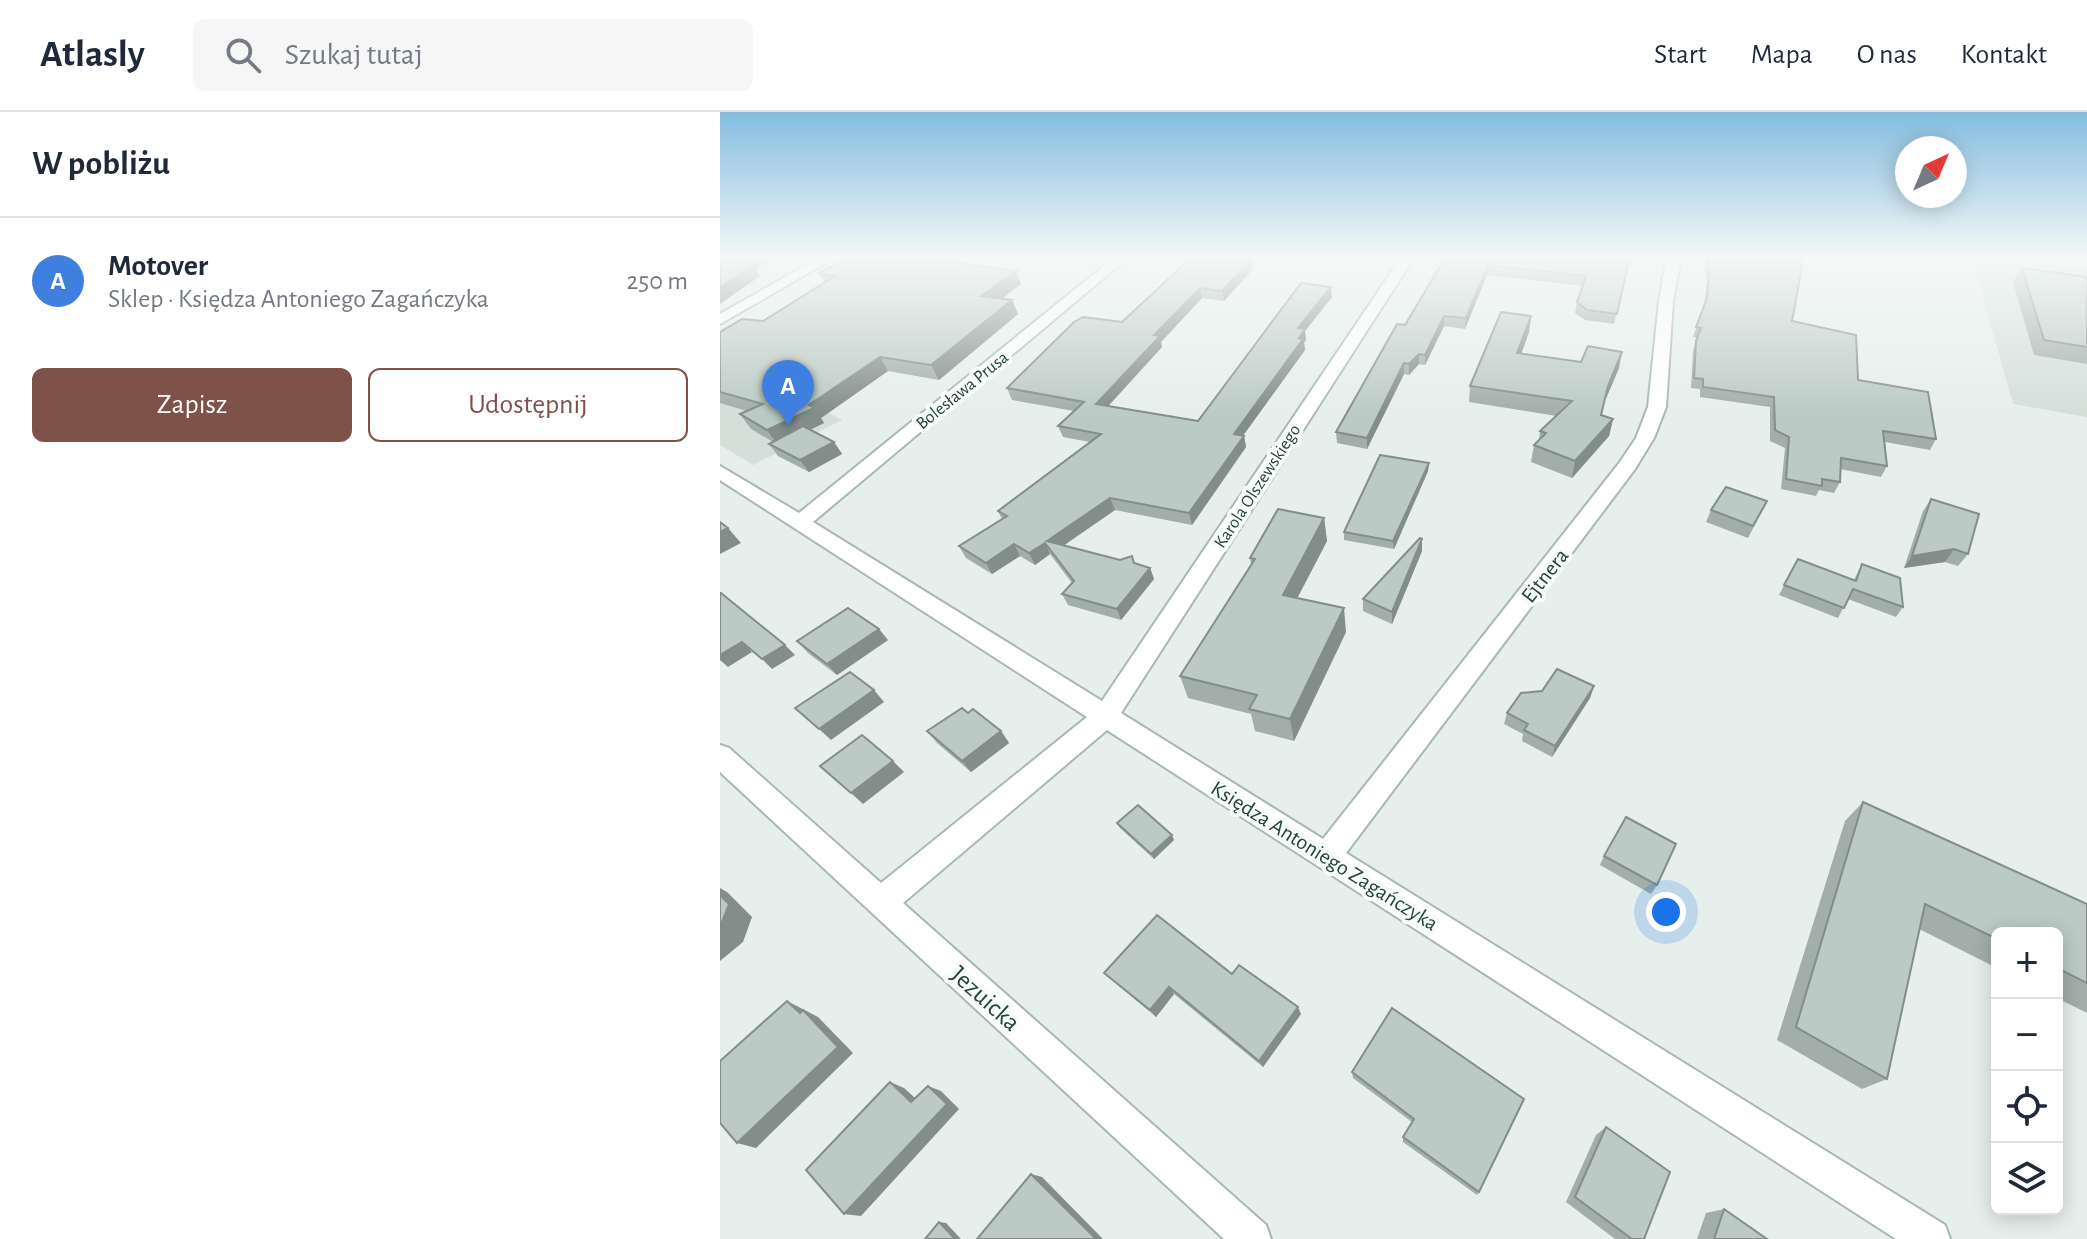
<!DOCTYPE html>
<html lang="pl">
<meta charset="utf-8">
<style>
body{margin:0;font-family:"Alegreya Sans",sans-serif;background:#f6f6f7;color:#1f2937}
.controls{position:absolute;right:24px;bottom:24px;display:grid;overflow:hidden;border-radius:12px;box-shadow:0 4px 20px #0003}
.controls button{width:72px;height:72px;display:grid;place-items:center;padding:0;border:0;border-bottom:2px solid #e0e1e3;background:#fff;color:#1f2937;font:40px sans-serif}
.compass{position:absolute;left:1175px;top:24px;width:72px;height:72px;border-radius:50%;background:#fff;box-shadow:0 4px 20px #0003;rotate:44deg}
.you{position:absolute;left:946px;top:800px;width:28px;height:28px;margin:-20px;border:6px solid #fff;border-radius:50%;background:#1a73e8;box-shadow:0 0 0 12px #1a73e833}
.badge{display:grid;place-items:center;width:52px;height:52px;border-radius:50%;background:#7f5249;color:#fff;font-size:26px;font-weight:700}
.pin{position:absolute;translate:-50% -66px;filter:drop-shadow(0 2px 4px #0008)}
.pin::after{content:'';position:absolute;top:42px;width:28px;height:24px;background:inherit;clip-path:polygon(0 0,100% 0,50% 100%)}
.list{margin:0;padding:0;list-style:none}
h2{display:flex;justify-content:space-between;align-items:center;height:104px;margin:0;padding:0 32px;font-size:34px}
h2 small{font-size:26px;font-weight:400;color:#747a83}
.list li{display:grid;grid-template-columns:52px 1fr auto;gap:24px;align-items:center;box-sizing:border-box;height:128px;padding:0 32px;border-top:2px solid #e0e1e3}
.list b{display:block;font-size:30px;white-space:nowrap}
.list p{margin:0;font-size:26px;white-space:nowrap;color:#747a83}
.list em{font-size:26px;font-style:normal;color:#747a83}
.actions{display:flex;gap:16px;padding:24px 32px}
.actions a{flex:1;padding:18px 0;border:2px solid #7f5249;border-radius:12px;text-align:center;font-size:28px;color:#7f5249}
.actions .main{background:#7f5249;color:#fff}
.icon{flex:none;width:44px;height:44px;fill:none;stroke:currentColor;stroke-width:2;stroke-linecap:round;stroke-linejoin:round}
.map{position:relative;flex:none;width:1367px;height:1127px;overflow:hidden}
header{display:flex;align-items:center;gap:48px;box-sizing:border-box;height:112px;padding:0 40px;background:#fff;border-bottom:2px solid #e0e1e3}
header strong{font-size:38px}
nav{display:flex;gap:44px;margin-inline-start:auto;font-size:28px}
.search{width:560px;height:72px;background:#f6f6f7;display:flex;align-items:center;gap:20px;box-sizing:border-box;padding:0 28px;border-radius:12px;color:#747a83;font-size:30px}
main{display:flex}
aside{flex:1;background:#fff}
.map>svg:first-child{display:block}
.built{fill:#d4dfda}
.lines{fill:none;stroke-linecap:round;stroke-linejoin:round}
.minor-casing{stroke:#a8b8b2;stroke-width:4}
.minor{fill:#fff;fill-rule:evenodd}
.wall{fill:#a1aea9}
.shaded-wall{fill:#838d89}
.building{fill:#bbcac4;stroke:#838d89;stroke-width:2}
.labels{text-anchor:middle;stroke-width:8;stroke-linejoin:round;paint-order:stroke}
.far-street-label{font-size:18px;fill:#24423a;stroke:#f7fbf9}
.street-label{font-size:22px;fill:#24423a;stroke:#f7fbf9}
.near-street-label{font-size:26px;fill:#24423a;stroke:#f7fbf9}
</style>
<header>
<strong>Atlasly</strong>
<div class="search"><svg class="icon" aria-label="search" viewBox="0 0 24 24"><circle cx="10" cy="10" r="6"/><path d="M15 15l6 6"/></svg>Szukaj tutaj</div>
<nav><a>Start</a><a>Mapa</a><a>O nas</a><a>Kontakt</a></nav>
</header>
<main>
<aside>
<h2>W pobliżu<small></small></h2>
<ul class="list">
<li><span class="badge" style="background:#3f7fe0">A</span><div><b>Motover</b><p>Sklep · Księdza Antoniego Zagańczyka</p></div><em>250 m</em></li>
</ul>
<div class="actions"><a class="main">Zapisz</a><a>Udostępnij</a></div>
</aside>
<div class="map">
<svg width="1367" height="1127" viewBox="0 0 1367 1127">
<rect width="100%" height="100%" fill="#e6efeb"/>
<!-- built -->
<g class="built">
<polygon points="1246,144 1280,144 1367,158 1367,305 1293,292 1253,150"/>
<polygon points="0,240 80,286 122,308 33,353 0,333"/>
</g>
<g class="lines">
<defs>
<g id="minor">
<polygon points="102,144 118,144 0,212 0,202"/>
<polygon points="396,144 410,144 93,410 382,589 682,144 695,144 401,601 603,727 900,350 916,326 928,295 939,189 947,144 961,144 953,189 946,295 934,326 915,357 626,741 1225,1113 1230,1127 1176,1127 387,618 183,791 546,1113 551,1127 504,1127 0,660 0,633 9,636 161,771 367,605 0,368 0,354 79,401"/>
</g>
</defs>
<!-- minor casing -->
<use href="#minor" class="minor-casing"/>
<!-- minor -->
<use href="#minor" class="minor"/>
</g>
<!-- wall -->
<g class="wall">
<polygon points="130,144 244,144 235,150 296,159 301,172 282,187 298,202 219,268 168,259 101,306 104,311 90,318 114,330 122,342 89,360 58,344 49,332 53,330 31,317 20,302 27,299 0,291 0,220 43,209 105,171 99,161"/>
<polygon points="911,144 894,212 865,208 855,201 857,190 863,174 767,163 745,217 724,214 705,253 699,252 689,263 684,262 647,337 617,331 616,320 685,213 725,148"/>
<polygon points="987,144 1072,209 1138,268 1216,327 1210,338 1165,330 1167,354 1161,365 1120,357 1120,370 1114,381 1099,378 1096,384 1061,377 1065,336 1050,329 1050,295 980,285 980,277 971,276 973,239 977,226 973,225 984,194 987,168 984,155"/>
<polygon points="532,147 533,157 504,189 482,186 441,230 442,235 388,294 478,309 612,185 585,219 586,228 584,231 585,238 523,324 524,324 526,335 472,413 395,398 343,433 430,456 434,467 401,508 348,493 342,482 352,471 330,442 315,453 300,444 272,462 246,446 239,434 282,407 278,399 370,330 343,325 338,314 354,299 292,288 287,276"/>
<polygon points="1302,156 1367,165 1367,252 1314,243 1293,170"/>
<polygon points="811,204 809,220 801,241 899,256 884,291 881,303 893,307 889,324 852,366 811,350 814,333 819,329 820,319 837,304 749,290 750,274"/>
<polygon points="709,351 708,359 674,437 624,428 624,420"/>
<polygon points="1211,387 1248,442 1238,454 1225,450 1184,456 1203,399"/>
<polygon points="1047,389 1028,426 986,410 991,398"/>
<polygon points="604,406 607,429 577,486 626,520 574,629 535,619 531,602 468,586 460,564 531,452 530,446"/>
<polygon points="702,427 702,439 672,512 643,499 643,487"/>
<polygon points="1078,447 1134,468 1142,452 1183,495 1176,505 1128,487 1118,506 1059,483"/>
<polygon points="168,528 117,563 88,541 77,529"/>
<polygon points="874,574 870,586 832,645 802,629 803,622 784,612 787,601"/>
<polygon points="248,601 281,619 289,631 251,660 217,631 207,619"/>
<polygon points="1143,690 1367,792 1367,901 1337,886 1337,821 1277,821 1277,856 1199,817 1167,967 1142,977 1057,928 1125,709"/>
<polygon points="397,711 454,728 434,747 400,716"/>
<polygon points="884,744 937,773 931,782 880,753"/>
<polygon points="384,861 512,862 581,902 543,955 454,882 436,905 392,868"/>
<polygon points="672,896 759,1080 757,1083 683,1030 683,1025 692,1010 633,966 632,960"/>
<polygon points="886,1015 924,1127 895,1127 846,1090 876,1023"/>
<polygon points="1004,1097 1047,1127 977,1127 986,1101"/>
</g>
<!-- shaded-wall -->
<g class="shaded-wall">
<polygon points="32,144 53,144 36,158 40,164 0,192 0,175 22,152"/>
<polygon points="218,144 244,144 220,161 214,148"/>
<polygon points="532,147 533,157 504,189 502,179"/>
<polygon points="768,153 767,163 745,217 746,206"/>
<polygon points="296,159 301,172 267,198 261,184"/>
<polygon points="611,175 612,185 585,219 586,228 584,231 585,238 516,333 514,322 578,216"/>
<polygon points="480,176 482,186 441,230 442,235 380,303 376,292 434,223"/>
<polygon points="292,188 298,202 219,268 211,253"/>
<polygon points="724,204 724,214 705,253 705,243"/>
<polygon points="811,204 809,220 796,257 797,241"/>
<polygon points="902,240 899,256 884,291 888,274"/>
<polygon points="699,242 699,252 689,263 689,252"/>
<polygon points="160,245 168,259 101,306 104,311 58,333 47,318 89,293"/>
<polygon points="684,251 684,262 647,337 647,326"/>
<polygon points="893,307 889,324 852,366 855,349"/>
<polygon points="524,324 526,335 472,413 469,401"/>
<polygon points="114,330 122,342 89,360 80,348"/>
<polygon points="709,351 708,359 674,437 673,429"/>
<polygon points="390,386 395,398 333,441 327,429"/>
<polygon points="604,406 607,429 567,506 563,483"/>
<polygon points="8,416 21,431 0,442 0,420"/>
<polygon points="702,427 702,439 672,512 672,500"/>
<polygon points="325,431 330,442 315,453 309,441"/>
<polygon points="294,432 300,444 272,462 266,451"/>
<polygon points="1234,437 1225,450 1184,456 1192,444"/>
<polygon points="430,456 434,467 401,508 397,497"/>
<polygon points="624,496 626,520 574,629 570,607"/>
<polygon points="159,517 168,528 117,563 107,552"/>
<polygon points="22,530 32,540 8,555 0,548 0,543"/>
<polygon points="65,533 75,543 52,557 42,547"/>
<polygon points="874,574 870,586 832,645 835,634"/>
<polygon points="154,578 164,590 111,628 99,617"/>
<polygon points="281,619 289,631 251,660 242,649"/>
<polygon points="173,649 184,660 143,692 131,681"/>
<polygon points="452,723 454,728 434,747 431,742"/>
<polygon points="0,776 7,780 32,805 23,830 0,849"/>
<polygon points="449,875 454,882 436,905 430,898"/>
<polygon points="67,889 98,905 133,941 36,1036 17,1031 80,901"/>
<polygon points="578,895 581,902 543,955 539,949"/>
<polygon points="170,970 184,976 205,995 191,990"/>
<polygon points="208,974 221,979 239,997 141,1104 124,1102"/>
<polygon points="311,1062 322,1065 383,1127 376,1127"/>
<polygon points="219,1110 226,1111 241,1127 235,1127"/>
</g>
<!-- building -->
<g class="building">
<polygon points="0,144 32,144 22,152 33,153 0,175"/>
<polygon points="130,144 218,144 214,148 296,159 261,184 292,188 211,253 160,245 89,293 94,296 47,318 20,302 43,292 0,280 0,220 22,207 43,209 115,164 99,161"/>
<polygon points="473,144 512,144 532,147 502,179 480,176 434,223 440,224 376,292 478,309 581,171 611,175 578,216 585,217 579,226 583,227 514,322 524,324 469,401 390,386 327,429 400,448 412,444 414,451 430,456 397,497 342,482 354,469 325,431 309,441 294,432 266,451 239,434 287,404 278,399 381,322 338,314 364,290 287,276 354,210 363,205 402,210"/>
<polygon points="726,144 910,144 897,202 867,198 857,190 866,164 768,153 746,206 724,204 705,243 699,242 689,252 684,251 647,326 616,320 677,212 685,213"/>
<polygon points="987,144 1083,144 1082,155 1072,209 1136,223 1138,268 1208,280 1216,327 1163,319 1167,354 1121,346 1120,370 1102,367 1102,374 1066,367 1069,325 1055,318 1054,285 983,275 983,267 974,266 976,229 981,216 976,215 987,186 990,158"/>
<polygon points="1302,156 1367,165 1367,235 1324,228"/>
<polygon points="781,200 811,204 797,241 861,250 868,234 902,240 888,274 881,303 893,307 855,349 814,333 826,321 820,319 852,289 750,274"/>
<polygon points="83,314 114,330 80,348 49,332"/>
<polygon points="660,343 709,351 673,429 624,420"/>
<polygon points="1006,375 1047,389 1033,414 991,398"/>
<polygon points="1211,387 1259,402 1248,442 1234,437 1192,444"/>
<polygon points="558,397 604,406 563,483 624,496 570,607 529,597 537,583 460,564 535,447 530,446"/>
<polygon points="0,410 8,416 0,420"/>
<polygon points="700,426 702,427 672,500 643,487"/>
<polygon points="1078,447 1136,469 1142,452 1180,466 1183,495 1133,477 1124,496 1064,473"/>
<polygon points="0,481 1,481 65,533 42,547 22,530 0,543"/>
<polygon points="128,496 159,517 107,552 77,529"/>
<polygon points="837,557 874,574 835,634 804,618 808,612 787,601 801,581 822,579"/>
<polygon points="130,560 154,578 99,617 75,596"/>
<polygon points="242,596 248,601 253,597 281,619 242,649 207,619"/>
<polygon points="142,623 173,649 131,681 100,654"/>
<polygon points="1143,690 1367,792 1367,871 1337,856 1337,821 1277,821 1277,827 1205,792 1167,967 1076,915"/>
<polygon points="418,693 452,723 431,742 397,711"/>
<polygon points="906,705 956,732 937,773 884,744"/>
<polygon points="0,783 9,792 0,815"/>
<polygon points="437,803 512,862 519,853 578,895 539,949 449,875 430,898 384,861"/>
<polygon points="67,889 80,901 83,898 118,935 17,1031 0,1011 0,949"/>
<polygon points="672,896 804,987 759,1080 683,1025 694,1007 632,960"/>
<polygon points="170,970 191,990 208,974 227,992 124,1102 86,1058"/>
<polygon points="886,1015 950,1060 924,1127 912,1127 855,1085"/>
<polygon points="311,1062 376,1127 257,1127"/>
<polygon points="1004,1097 1047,1127 994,1127"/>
<polygon points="219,1110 235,1127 205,1127"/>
</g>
<!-- sky -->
<linearGradient id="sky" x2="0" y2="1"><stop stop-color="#84bce0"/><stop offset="0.48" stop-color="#f4f8f6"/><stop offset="1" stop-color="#f4f8f6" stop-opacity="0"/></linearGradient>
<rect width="1367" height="302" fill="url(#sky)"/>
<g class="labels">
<!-- far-street labels -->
<g class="far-street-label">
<text transform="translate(242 278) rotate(-39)" y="6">Bolesława Prusa</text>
<text transform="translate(537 374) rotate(-57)" y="6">Karola Olszewskiego</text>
</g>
<!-- street labels -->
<g class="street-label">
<text transform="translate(824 463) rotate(-52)" y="8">Ejtnera</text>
<text transform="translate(605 743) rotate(32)" y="8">Księdza Antoniego Zagańczyka</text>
</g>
<!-- near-street labels -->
<g class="near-street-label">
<text transform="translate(266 886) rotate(42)" y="9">Jezuicka</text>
</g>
</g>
</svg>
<div class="controls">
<button>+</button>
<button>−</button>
<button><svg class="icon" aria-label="locate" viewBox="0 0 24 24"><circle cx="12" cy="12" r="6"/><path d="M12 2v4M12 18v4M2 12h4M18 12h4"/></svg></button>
<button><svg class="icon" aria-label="layers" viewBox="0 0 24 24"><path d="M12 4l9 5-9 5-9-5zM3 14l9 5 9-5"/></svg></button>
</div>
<svg class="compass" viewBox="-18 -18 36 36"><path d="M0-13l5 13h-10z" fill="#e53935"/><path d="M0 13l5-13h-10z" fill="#747a83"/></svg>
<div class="you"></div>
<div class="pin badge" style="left:68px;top:314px;background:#3f7fe0">A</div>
</div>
</main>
